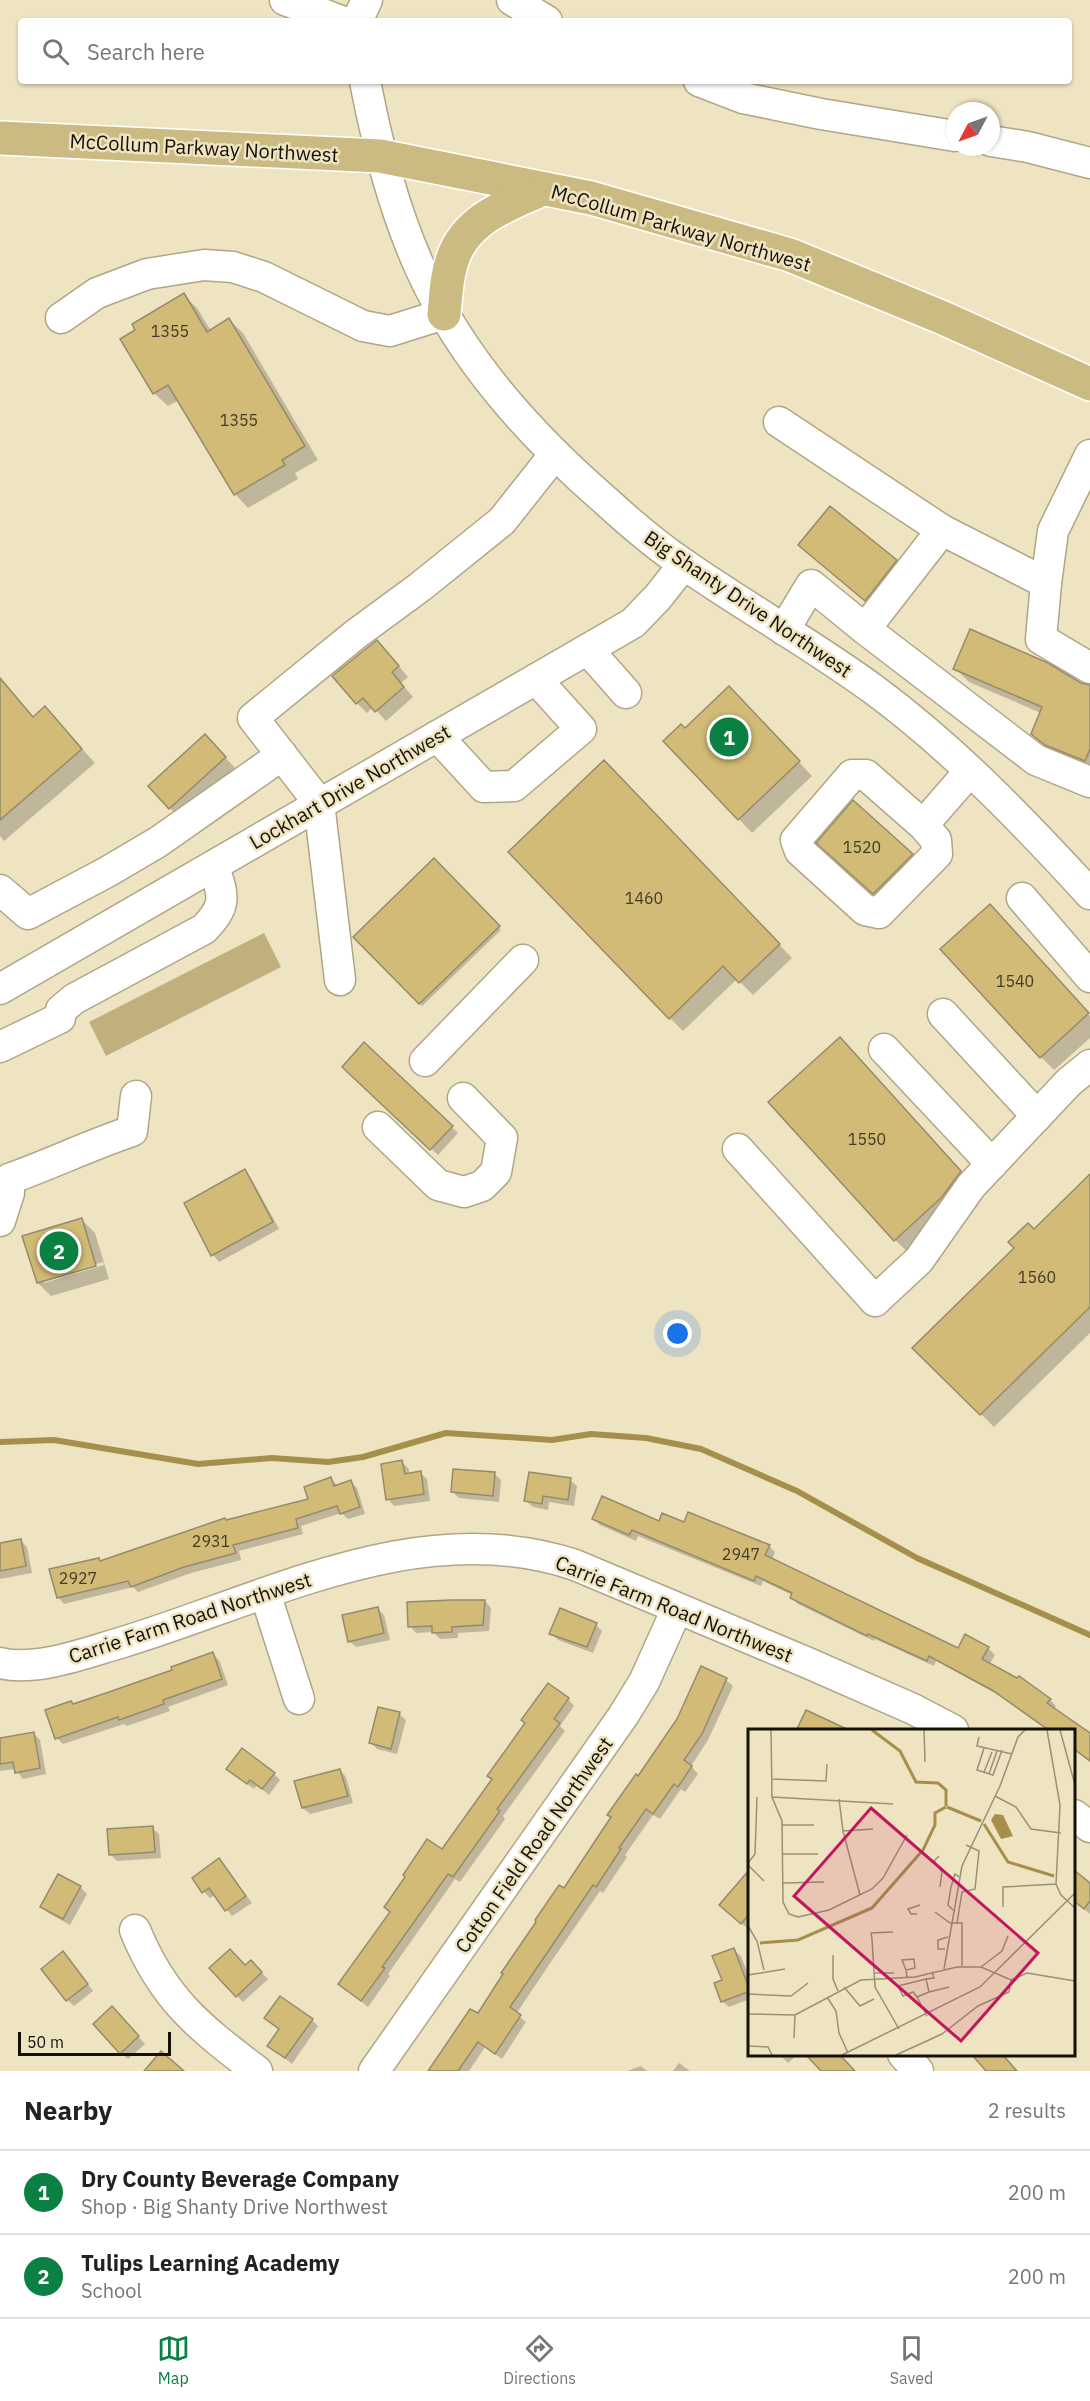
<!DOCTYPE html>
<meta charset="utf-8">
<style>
body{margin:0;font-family:"IBM Plex Sans",sans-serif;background:#f6f6f6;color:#222}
.compass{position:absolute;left:946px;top:102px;width:54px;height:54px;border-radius:50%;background:#fff;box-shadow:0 2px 4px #0004;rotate:229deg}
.scale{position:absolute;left:18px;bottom:15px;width:153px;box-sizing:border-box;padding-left:6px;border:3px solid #151106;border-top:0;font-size:16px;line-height:21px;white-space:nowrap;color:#151106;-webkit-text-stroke:4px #efe4c2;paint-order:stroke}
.you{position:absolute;left:678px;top:1334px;width:21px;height:21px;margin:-15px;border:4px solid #fff;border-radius:50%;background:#1a73e8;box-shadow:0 0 0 9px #1a73e833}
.badge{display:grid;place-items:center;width:39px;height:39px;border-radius:50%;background:#0b8043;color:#fff;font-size:20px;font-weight:700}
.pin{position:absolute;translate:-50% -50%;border:3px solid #fff;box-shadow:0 2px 6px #0006}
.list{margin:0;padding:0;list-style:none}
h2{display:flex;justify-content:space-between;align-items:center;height:78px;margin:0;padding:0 24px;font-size:26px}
h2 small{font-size:20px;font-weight:400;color:#767676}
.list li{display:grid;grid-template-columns:39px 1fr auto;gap:18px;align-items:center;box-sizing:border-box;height:84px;padding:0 24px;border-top:2px solid #e0e0e0}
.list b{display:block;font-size:22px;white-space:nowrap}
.list p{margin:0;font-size:20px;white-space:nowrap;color:#767676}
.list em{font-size:20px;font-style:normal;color:#767676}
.icon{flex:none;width:33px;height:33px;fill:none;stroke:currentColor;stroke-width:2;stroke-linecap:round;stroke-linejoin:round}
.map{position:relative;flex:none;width:1090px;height:2071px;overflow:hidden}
.search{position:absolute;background:#fff;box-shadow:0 2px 4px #0004;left:18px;right:18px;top:18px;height:66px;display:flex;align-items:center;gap:15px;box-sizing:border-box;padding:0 21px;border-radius:6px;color:#767676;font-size:22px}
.sheet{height:246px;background:#fff}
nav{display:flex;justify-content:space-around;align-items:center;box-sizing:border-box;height:84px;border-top:2px solid #e0e0e0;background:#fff;font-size:16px;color:#767676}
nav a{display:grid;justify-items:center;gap:3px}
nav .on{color:#0b8043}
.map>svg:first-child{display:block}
.green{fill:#c0b07e}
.shadow{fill:#0003;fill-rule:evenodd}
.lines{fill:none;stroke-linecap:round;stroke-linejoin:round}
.stream{stroke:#a58f4b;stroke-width:6}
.building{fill:#d1bb76;stroke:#958b6c;stroke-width:1.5}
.minor-casing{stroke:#b0a686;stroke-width:33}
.major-casing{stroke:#fff;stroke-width:36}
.minor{stroke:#fff;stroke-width:30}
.major{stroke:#cbbb83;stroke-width:33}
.labels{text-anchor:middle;stroke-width:5;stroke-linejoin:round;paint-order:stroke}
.number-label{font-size:16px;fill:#443c22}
.street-label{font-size:20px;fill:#151106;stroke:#efe4c2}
.inset-river{fill:none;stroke:#a58f4b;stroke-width:3}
.inset-road{fill:none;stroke:#989077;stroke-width:1.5}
.view{fill:#c2185b;fill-opacity:0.15;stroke:#c2185b;stroke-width:3}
.inset-edge{fill:none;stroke:#151106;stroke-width:3}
</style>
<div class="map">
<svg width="1090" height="2071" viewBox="0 0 1090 2071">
<rect width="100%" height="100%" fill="#efe4c2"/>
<!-- green -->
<polygon class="green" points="264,933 281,967 106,1056 89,1022"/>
<!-- shadow -->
<g class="shadow">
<polygon points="183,295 197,308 211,331 229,320 243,333 318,460 295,473 298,479 248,508 235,494 179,400 168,406 154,393 137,331"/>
<polygon points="800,545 896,561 906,571 876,609"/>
<polygon points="387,652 408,677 401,683 413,697 386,721 373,707 367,713 357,703"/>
<polygon points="955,668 1090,687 1090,770 1060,758 1032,734 1041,713 969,682"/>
<polygon points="0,685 15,696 34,718 45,708 95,763 4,841 0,836"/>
<polygon points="742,701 812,776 752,833 665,741"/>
<polygon points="215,746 235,768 180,818 170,808"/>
<polygon points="617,776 792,958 753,995 737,979 683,1031 670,1018"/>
<polygon points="912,855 925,869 888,906 832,856"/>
<polygon points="434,861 501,930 422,1006 355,937"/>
<polygon points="1003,920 1090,1016 1090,1038 1054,1070 1041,1057"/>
<polygon points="364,1044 458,1133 438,1155 344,1067"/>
<polygon points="853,1052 974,1186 909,1253 895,1240"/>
<polygon points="245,1171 251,1178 279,1229 219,1262 213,1255 186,1204"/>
<polygon points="1090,1176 1090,1333 994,1427 914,1348"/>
<path d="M82,1220L95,1233L109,1279L51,1296L38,1283ZM103,1262L104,1265L44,1283V1280Z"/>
<polygon points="402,1462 409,1469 409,1474 420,1473 427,1479 430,1501 394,1506 388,1499"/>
<polygon points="495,1474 501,1480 499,1502 459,1498 453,1492"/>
<polygon points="331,1479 338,1486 351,1482 357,1488 365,1514 348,1519 341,1513 301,1526 303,1534 239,1551 241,1560 191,1573 138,1592 133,1587 64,1604 58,1597 98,1559 101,1562 226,1521 309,1500"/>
<polygon points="570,1480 577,1486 574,1506 549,1502 548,1510 533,1507 526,1501"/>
<polygon points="594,1519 685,1524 769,1546 775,1552 772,1560 958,1650 966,1636 988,1648 995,1655 989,1665 1050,1700 1056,1706 1054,1709 1090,1735 1090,1761 1074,1749 1074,1730 1048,1730 1000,1696 936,1661 934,1666 875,1639 874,1641 798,1604 791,1597 792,1595 763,1581 761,1586 638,1536 636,1541 600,1525"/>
<polygon points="20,1540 27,1547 32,1573 0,1579 0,1544"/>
<polygon points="485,1601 491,1608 489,1631 458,1633 458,1638 440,1639 433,1632 416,1633 410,1626"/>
<polygon points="378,1609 384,1615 390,1640 356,1647 349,1641"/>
<polygon points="596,1625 602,1631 593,1653 558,1640 551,1633"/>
<polygon points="212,1654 219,1660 228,1685 168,1707 170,1711 127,1726 124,1724 63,1744 57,1738 74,1705 174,1671"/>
<polygon points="726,1680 733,1686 708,1740 691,1766 698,1774 685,1792 681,1789 660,1819 653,1815 625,1855 627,1857 603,1893 600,1891 553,1959 516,2014 526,2022 502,2059 485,2047 469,2071 430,2071 478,2016 638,1778"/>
<polygon points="568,1699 574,1706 560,1726 565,1731 503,1816 505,1819 460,1882 455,1879 388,1974 390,1976 368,2007 340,1984 442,1852 493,1780"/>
<polygon points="399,1714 406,1720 397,1754 377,1749 371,1743"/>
<polygon points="33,1733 40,1740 46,1774 23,1779 15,1769 0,1771 0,1739"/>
<polygon points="340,1770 346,1777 353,1803 310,1814 303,1808"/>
<polygon points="274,1774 280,1780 269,1795 257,1785 254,1789 235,1775"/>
<polygon points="152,1828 159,1834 161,1858 117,1861 110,1854"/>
<polygon points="219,1860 252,1903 232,1916 215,1895 210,1898 204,1892"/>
<polygon points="750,1872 750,1927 748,1929 728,1912"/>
<polygon points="1074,1872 1090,1885 1090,1914 1074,1901"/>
<polygon points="80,1887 87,1894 70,1925 48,1913 42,1907"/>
<polygon points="734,1950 741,1956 750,1979 750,1999 729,2007 722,2001 724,1981"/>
<polygon points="69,1960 93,1991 74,2006 67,2000"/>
<polygon points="251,1962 268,1979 243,2002 211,1969 245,1967"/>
<polygon points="118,2014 145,2044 128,2059 121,2053"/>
<polygon points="312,2020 318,2026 292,2064 269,2046"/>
<polygon points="779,2054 798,2054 788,2063"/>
<polygon points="679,2063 690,2071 673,2071"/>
<polygon points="641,2066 647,2071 627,2071"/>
</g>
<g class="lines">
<!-- stream -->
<polyline class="stream" points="0,1442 54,1440 198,1464 272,1458 328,1462 363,1457 446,1433 552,1440 591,1434 646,1438 701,1449 797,1491 917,1558 1090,1635"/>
</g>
<!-- building -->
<g class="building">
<polygon points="184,293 207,332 229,318 305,446 282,460 285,465 234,495 168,385 153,394 120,339 135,330 132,324"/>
<polygon points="830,506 897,560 865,601 798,545"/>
<polygon points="970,629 1048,663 1081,683 1090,685 1090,749 1085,761 1045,745 1031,734 1042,707 953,669"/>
<polygon points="377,640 399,666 392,672 404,687 375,712 363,698 356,704 332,676"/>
<polygon points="0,678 33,717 45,706 82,749 0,820"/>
<polygon points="729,686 800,761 738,820 663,741 681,724 685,728"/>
<polygon points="205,734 226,757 169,809 148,786"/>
<polygon points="604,760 780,944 739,983 723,966 669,1019 508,852"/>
<polygon points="853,800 913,854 873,894 816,843"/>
<polygon points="434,858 500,926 419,1004 353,937"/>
<polygon points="990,904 1089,1013 1040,1058 940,949"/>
<polygon points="840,1037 961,1171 942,1197 894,1241 768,1102"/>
<polygon points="364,1042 453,1126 430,1150 342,1067"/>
<polygon points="245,1169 273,1222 211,1256 184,1203"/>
<polygon points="1090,1174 1090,1307 980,1415 912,1348 1014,1248 1008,1242 1028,1223 1034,1229"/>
<polygon points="82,1218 96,1266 37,1283 22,1236"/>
<polygon points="402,1460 405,1474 421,1471 424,1494 386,1500 381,1464"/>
<polygon points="453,1469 495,1472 493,1496 451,1492"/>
<polygon points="529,1472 571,1478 568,1500 543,1496 542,1504 524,1501"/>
<polygon points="331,1477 334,1486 351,1480 360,1507 340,1514 337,1506 296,1519 298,1528 233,1545 236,1553 184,1567 131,1587 128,1581 57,1598 49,1569 99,1558 100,1561 225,1518 226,1520 308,1499 304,1487"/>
<polygon points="602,1496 659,1521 662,1513 684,1522 688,1512 770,1545 765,1555 958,1648 965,1634 989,1647 982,1659 1017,1678 1019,1676 1051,1699 1047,1703 1090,1733 1090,1761 1074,1749 1074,1731 1050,1731 992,1690 929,1656 927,1661 868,1634 867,1636 790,1598 792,1593 756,1576 754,1581 632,1530 629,1535 592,1519"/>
<polygon points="21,1539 26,1566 0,1571 0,1543"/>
<polygon points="451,1600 485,1600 483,1625 452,1627 452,1632 432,1633 432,1626 408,1627 407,1602"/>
<polygon points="378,1607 384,1633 348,1642 342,1615"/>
<polygon points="560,1608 597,1623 587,1647 549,1634"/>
<polygon points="213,1652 222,1679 163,1700 164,1704 119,1720 118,1717 55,1739 45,1710 71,1701 73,1704 109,1692 172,1670 171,1667"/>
<polygon points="701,1666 727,1678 702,1734 684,1760 692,1766 678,1787 674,1784 653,1814 646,1809 619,1848 621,1849 596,1887 593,1885 547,1953 510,2007 521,2015 495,2054 478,2042 458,2071 428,2071 470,2009 478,2013 503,1974 501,1973 536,1922 535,1920 559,1885 564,1888 611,1817 607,1815 636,1774 638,1776 677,1719"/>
<polygon points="548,1683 569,1698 554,1719 560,1723 497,1809 500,1811 453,1877 448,1874 382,1967 385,1968 361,2001 338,1984 390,1912 384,1907 405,1877 403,1875 427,1839 442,1849 492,1779 487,1776 525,1723 521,1720"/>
<polygon points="378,1707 400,1712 391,1749 369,1743"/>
<polygon points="806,1710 851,1731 796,1731"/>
<polygon points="34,1732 40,1768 15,1773 13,1762 0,1764 0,1738"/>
<polygon points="242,1748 275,1773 262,1789 250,1780 247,1784 226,1769"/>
<polygon points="340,1769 348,1796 302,1808 294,1781"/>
<polygon points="153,1826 155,1852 109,1855 107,1829"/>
<polygon points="219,1858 246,1896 225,1911 209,1888 202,1893 192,1878"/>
<polygon points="750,1869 750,1913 741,1924 719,1905"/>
<polygon points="1074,1870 1090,1883 1090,1901 1084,1909 1074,1901"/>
<polygon points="58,1874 81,1886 63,1919 40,1907"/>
<polygon points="734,1948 750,1991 721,2002 714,1983 722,1980 712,1956"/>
<polygon points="230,1949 245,1965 251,1960 262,1972 236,1997 209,1968"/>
<polygon points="63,1951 88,1984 66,2001 41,1969"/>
<polygon points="280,1996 313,2019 285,2058 267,2046 279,2029 264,2018"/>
<polygon points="112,2006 139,2036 120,2054 93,2024"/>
<polygon points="161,2051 184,2071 144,2071"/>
<polygon points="806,2055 840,2055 855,2071 821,2071"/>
<polygon points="972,2055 1003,2055 1017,2071 986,2071"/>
</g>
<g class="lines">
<defs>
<g id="minor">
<polyline points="285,0 341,21"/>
<polyline points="512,0 547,21"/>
<polyline points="357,21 367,0"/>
<path d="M365,81C378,147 393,208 421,270C463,361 531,436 606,501C631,524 657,546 685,565C747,608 813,645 873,689C953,748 1023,821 1090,894"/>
<polyline points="699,81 743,98 821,114 955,136"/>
<polyline points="991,141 1028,147 1090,163"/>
<polyline points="61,318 97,293 147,274 204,265 233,267 264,277 363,326 390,331 444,314"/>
<polyline points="779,422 942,530"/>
<polyline points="1046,583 1041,639 1090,668"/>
<polyline points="865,629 1036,760 1090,782"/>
<polyline points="784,630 811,585 865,629 942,530 1046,583 1053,531 1090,455"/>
<polyline points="588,650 626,693"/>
<polyline points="437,736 484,787 514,786 581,729 536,679"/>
<polyline points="923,825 936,840 937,854 879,913 865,910 800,851 796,840 852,775 866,775 923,825 970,771"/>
<polyline points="0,890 28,914 107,872 158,842 282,755"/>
<polyline points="1022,898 1090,977"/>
<polyline points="340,980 319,803 253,718 356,634 420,587 502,521 555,454"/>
<polyline points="0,989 633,623 658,597 684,564"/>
<polyline points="943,1014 1037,1116"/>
<path d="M0,1047L60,1018L61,1010L74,999L204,929C227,905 224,897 214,867"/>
<polyline points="884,1049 992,1164"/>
<polyline points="425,1061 523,960"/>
<polyline points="378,1127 438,1185 464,1192 482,1186 496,1172 502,1138 463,1098"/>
<polyline points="738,1149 875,1301 919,1260 971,1186 1069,1082 1090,1065"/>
<path d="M0,1221L9,1193V1179C51,1164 90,1145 132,1131L136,1096"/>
<polyline points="265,1593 299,1699"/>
<path d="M0,1663C36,1672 85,1653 120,1643C266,1599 420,1513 575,1565L808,1663L913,1709L953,1730"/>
<polyline points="1074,1815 1090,1827"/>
<path d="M135,1930C163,1999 199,2027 257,2071"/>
<polyline points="903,2054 918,2071"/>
<polyline points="374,2071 623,1716 644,1682 677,1609"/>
</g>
<g id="major">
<polyline points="0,138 380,156 591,198 790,255 941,317 1090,384"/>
<path d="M444,314C446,296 446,276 453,258C467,218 508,205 543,189"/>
</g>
</defs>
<!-- minor casing -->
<use href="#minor" class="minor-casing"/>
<!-- major casing -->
<use href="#major" class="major-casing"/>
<!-- minor -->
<use href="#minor" class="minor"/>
<!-- major -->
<use href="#major" class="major"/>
</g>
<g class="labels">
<!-- number labels -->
<g class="number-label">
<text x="170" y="337">1355</text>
<text x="239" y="426">1355</text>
<text x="862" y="853">1520</text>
<text x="644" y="904">1460</text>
<text x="1015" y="987">1540</text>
<text x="867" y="1145">1550</text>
<text x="1037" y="1283">1560</text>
<text x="211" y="1547">2931</text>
<text x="741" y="1560">2947</text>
<text x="78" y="1584">2927</text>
</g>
<!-- street labels -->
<g class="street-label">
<text transform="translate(204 148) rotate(3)" y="7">McCollum Parkway Northwest</text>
<text transform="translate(681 228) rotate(16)" y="7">McCollum Parkway Northwest</text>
<text transform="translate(748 604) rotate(34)" y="7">Big Shanty Drive Northwest</text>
<text transform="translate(350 787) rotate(-30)" y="7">Lockhart Drive Northwest</text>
<text transform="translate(674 1609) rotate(22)" y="7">Carrie Farm Road Northwest</text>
<text transform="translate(190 1618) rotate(-18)" y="7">Carrie Farm Road Northwest</text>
<text transform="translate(534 1845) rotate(-55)" y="7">Cotton Field Road Northwest</text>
</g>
</g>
<!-- overview -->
<g transform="translate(748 1729)">
<rect width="327" height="327" fill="#efe4c2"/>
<path d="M247,85L255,86L265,107L253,110L243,91Z" fill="#a58f4b"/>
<path class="inset-river" d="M124,1L152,22L168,53L190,54L198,61V77M199,78L233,92M236,95L260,133L306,147M12,214L50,211L124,179L175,121L187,96V84L198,78"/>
<path class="inset-road" d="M23,1L24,68L34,92L35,173L41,185L50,188L81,181L124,160L135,149L159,106M176,1L177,33M299,1L312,76L308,155L313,166L327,179M312,1L327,56M231,8L229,17L264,25M236,19L229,41L245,46L254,21M236,43L244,23M241,45L249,22M23,50L78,52L79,35M247,67L268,78L283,100L313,104M24,68L145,75M91,70L95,102L112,166M34,96H66M95,102L125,100M35,125H70M191,127L186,132L194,143L192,158M0,134L7,125L9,68M0,136L16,152M35,154L76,153M255,178V158L308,155M205,181L200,176L203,158L207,145L211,148M187,183L202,194H214V237M169,185H163L160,180L172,176M209,194L214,163L227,160L231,122L218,116M0,197L9,212L16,241M145,203L123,204L124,210L127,258L151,300M197,220H190V211L200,208M85,226V250L90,262M233,238L254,222L260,207M196,240L214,137L252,57L270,8L277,1M158,241L154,231L166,230L167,239L158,241L159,248M127,244H146M0,246L37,240M96,258L112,277L126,270M181,263L201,258M0,265L43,267L60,254M79,268L88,282L91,304L100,324M169,268L165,263L155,267L150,257L178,250M0,285L47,286L113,251L167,248L209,238H233L263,251L279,244L327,252M179,287L169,268L181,263L178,250L186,249L184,243M46,309L47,286M0,317L20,318L24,326M94,326L232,258L327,164M148,326L194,305L230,277L261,263L263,251"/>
<path class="view" d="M123,79L290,224L213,312L46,167Z"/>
<rect width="327" height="327" class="inset-edge"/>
</g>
</svg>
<svg class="compass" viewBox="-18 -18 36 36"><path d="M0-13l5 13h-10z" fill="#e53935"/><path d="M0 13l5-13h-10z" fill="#767676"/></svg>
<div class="scale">50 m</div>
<div class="you"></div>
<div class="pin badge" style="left:729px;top:737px">1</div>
<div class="pin badge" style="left:59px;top:1251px">2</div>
<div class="search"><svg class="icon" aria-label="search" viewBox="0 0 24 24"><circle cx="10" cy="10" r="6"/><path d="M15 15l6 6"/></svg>Search here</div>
</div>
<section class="sheet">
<h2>Nearby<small>2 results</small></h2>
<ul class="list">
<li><span class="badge">1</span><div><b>Dry County Beverage Company</b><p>Shop · Big Shanty Drive Northwest</p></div><em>200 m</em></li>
<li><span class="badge">2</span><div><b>Tulips Learning Academy</b><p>School</p></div><em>200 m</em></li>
</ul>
</section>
<nav>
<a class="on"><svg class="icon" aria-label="map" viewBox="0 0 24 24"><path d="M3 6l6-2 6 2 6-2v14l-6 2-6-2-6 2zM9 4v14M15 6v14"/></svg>Map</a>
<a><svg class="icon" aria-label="directions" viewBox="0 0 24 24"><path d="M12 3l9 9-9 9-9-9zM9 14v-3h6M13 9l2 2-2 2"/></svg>Directions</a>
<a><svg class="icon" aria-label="saved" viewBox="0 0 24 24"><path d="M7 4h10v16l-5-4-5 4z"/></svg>Saved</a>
</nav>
